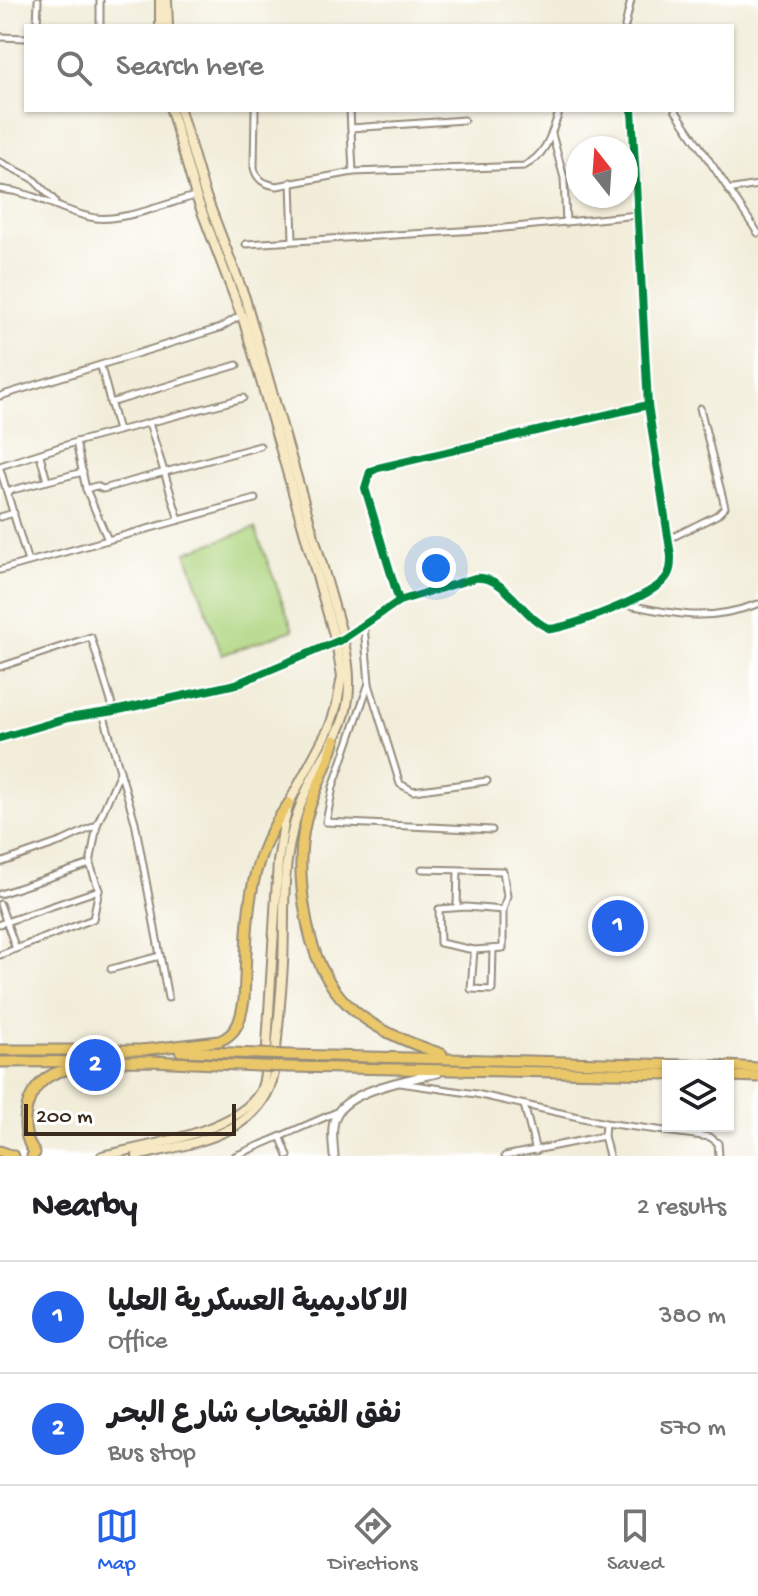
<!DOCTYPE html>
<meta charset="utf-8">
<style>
body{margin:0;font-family:"Gochi Hand","Playpen Sans Arabic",sans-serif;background:#f2f2f2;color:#202124}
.controls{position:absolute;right:24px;bottom:24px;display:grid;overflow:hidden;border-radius:0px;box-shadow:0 2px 6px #0004}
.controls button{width:72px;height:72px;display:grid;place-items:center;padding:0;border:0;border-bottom:2px solid #e0e0e0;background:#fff;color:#202124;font:40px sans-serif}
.compass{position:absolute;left:566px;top:136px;width:72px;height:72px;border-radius:50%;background:#fff;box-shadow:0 2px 6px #0004;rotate:343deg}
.scale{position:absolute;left:24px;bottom:20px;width:212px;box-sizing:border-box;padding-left:8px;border:4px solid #3b2a1e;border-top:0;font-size:22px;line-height:28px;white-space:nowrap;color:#3b2a1e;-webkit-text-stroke:6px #fff;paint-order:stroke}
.you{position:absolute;left:436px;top:568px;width:28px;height:28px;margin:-20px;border:6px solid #fff;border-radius:50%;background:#1a73e8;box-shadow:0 0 0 12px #1a73e833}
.badge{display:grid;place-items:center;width:52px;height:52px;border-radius:50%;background:#2563eb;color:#fff;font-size:26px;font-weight:700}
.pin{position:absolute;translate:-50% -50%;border:4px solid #fff;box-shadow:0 2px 8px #0006}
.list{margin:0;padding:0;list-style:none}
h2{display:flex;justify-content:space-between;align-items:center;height:104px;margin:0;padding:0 32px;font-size:34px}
h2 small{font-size:26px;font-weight:400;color:#757577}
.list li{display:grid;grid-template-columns:52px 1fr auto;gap:24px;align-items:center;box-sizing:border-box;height:112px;padding:0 32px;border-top:2px solid #e0e0e0}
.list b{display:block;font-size:30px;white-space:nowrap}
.list p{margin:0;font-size:26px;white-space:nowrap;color:#757577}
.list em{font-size:26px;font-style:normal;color:#757577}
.icon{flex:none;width:44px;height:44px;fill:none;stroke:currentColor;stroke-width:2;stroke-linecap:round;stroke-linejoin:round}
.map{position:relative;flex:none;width:758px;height:1156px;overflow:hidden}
.search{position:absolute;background:#fff;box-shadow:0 2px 6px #0004;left:24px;right:24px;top:24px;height:88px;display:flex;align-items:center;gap:20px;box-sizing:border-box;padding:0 28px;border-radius:0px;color:#757577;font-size:30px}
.sheet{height:328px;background:#fff}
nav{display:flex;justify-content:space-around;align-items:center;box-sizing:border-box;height:112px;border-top:2px solid #e0e0e0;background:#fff;font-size:22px;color:#757577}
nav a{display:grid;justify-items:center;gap:4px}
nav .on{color:#2563eb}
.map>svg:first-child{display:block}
.pitch{fill:#afd580;stroke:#75804f;stroke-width:2}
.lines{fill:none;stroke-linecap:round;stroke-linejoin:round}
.minor-casing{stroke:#968c7c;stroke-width:9}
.tertiary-casing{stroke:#968c7c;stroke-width:11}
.secondary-casing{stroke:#968c7c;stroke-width:12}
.trunk-casing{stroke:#968c7c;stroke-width:13}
.minor{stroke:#fff;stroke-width:5}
.tertiary{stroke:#fff;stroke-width:7}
.secondary{stroke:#f7e9c3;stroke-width:8}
.trunk{stroke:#eac769;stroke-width:9}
.trunk-bridge-casing{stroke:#968c7c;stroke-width:13;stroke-linecap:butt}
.trunk-bridge{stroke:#eac769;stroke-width:9}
.cycleway-casing{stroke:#fff;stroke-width:13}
.cycleway{stroke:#00873e;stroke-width:8}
</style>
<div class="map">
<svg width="758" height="1156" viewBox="0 0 758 1156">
<rect width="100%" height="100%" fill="#fff"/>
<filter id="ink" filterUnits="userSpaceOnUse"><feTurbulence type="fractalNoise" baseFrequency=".0125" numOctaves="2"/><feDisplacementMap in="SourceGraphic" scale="16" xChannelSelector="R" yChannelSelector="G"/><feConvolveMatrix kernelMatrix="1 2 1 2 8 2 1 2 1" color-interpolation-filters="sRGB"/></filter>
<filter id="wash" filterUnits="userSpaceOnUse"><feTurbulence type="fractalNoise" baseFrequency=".006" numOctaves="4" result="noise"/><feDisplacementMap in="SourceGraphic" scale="32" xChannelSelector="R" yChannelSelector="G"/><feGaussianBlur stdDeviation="1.8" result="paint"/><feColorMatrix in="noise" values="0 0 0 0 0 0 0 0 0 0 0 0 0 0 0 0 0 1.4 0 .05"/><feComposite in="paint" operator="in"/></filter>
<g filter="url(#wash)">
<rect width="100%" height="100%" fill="#f2edd9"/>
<!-- pitch -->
<polygon class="pitch" points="255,528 293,630 222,655 186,552"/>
</g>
<g filter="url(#ink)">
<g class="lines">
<defs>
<g id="minor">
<polyline points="37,26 38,0"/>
<polyline points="100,26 100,0"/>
<polyline points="625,26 631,0"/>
<polyline points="0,37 26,38"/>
<path d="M255,110L254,168C257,180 264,184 277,186L353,172L524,166C548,154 551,133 560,110"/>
<polyline points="350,110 353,172"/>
<polyline points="675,110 758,233"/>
<polyline points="351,128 464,120"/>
<polyline points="552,134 564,178 566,223"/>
<polyline points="0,162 32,178 55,201"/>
<polyline points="291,182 293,240"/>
<path d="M0,189C37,193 58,210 90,217C118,224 167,203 195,196"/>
<polyline points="728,190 758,185"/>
<polyline points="246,244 494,229 638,215"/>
<polyline points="101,367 118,431"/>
<polyline points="0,396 220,328 241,315"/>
<polyline points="110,403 237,365"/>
<polyline points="149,423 179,520"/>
<polyline points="76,442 86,489 108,540"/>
<polyline points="40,455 47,481"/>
<polyline points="0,466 76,442 243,398"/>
<polyline points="0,469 28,562"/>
<polyline points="86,489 96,486 103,489 260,446"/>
<polyline points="8,491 83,472"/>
<polyline points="0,517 14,513"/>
<polyline points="669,539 717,515 725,507 700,408"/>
<polyline points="0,570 255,499"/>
<path d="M399,601L475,578C507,575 522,619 551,629C575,625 651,597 665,579C671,572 671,565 671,556L648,405L632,110"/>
<path d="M623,604C678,614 703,623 758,604"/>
<polyline points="364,626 369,683 333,787 326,822 492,830"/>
<polyline points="0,667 91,637 114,711"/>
<polyline points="369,684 400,784 413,791 487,781"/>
<polyline points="103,713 135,822 168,998"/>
<polyline points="0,738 68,718 114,711 236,684 343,639 399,601 365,488 370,472 378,468 648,405"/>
<polyline points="0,863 63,841 97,825 120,772"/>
<polyline points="422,869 503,871 507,896 503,910 503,948 474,950 440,943 439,909 466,907 503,910"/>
<polyline points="0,894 90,864 97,825"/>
<polyline points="0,904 16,949"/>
<polyline points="457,907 458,870"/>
<polyline points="0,924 99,890 90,864"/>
<polyline points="474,950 471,989 492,990 493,949"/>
<polyline points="0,955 93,919 99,890"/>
<polyline points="111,969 160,956"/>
<polyline points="400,1083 476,1094 605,1123 710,1137 718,1143 719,1156"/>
<polyline points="524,1105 536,1151"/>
<polyline points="605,1123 604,1136 609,1156"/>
<polyline points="281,1138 288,1156"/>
<polyline points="235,1156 337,1112"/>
<polyline points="505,1156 604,1136"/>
</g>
<path id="tertiary" d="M334,1156C333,1142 330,1124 338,1112C354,1089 411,1079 438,1073"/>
<g id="secondary">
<polyline points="160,0 160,26"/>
<polyline points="167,0 168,26"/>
<path d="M102,1156C145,1146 237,1132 260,1092C265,1083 265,1072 266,1062L278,862L284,823L289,803L330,726L337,704L342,676L336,642L244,322L196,196L171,110"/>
<path d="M137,1156C191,1143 261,1136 274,1073C277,1036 281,1000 283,963C285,925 282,886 289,848C293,822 303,796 315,773C325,753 339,736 345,714C353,685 348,657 341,630L245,298L204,191L180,110"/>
</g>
<g id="trunk">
<path d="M335,740C327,767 313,792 306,820C299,849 300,882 305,911C318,999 363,1028 442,1054"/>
<polyline points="0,1050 145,1050"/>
<path d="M142,1050L219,1041C238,1034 241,1018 244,1000C248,926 243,865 289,803"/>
<polyline points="180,1051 260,1054"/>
<polyline points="290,1055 721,1066"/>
<polyline points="0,1062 151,1061 258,1066"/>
<polyline points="728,1066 758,1068"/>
<polyline points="289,1067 668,1074"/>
<polyline points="728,1076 758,1077"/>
<polyline points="0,1151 14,1156"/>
<path d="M32,1156L35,1153C15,1128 26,1083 58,1072C70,1068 84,1068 96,1065"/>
</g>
</defs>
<!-- minor casing -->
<use href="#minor" class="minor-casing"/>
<!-- tertiary casing -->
<use href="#tertiary" class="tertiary-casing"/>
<!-- secondary casing -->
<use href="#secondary" class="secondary-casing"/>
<!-- trunk casing -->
<use href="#trunk" class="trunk-casing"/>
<!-- minor -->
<use href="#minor" class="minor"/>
<!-- tertiary -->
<use href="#tertiary" class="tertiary"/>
<!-- secondary -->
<use href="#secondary" class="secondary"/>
<!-- trunk -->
<use href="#trunk" class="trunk"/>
<defs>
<g id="trunk-bridge">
<polyline points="260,1054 290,1055"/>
<polyline points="258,1066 289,1067"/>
</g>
</defs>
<!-- trunk-bridge casing -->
<use href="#trunk-bridge" class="trunk-bridge-casing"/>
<!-- trunk-bridge -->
<use href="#trunk-bridge" class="trunk-bridge"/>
<defs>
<g id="cycleway">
<path d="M399,601L475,578C507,575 522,619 551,629C575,625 651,597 665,579C671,572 671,565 671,556L648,405L632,110"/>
<polyline points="0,738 68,718 114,711 236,684 343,639 399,601 365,488 370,472 378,468 648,405"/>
</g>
</defs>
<!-- cycleway casing -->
<use href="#cycleway" class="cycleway-casing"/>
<!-- cycleway -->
<use href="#cycleway" class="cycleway"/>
</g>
</g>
</svg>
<div class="controls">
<button><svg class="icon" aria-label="layers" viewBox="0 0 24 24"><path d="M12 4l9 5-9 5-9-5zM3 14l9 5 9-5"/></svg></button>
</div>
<svg class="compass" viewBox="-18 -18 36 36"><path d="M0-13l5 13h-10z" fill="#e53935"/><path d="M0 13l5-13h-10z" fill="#757577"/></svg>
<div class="scale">200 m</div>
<div class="you"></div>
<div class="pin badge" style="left:618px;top:926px">1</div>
<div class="pin badge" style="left:95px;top:1065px">2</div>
<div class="search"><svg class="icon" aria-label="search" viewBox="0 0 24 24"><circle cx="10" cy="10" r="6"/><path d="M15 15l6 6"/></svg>Search here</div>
</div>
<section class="sheet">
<h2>Nearby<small>2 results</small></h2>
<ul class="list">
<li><span class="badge">1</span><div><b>الاكاديمية العسكرية العليا</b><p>Office</p></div><em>380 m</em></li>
<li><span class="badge">2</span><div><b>نفق الفتيحاب شارع البحر</b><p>Bus stop</p></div><em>570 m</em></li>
</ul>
</section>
<nav>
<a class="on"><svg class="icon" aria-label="map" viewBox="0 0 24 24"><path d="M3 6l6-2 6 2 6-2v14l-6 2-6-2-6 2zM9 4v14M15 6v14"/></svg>Map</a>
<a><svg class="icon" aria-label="directions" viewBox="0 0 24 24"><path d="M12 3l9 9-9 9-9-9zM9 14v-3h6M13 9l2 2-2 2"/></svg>Directions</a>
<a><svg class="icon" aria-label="saved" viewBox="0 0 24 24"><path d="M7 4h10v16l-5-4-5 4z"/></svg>Saved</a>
</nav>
